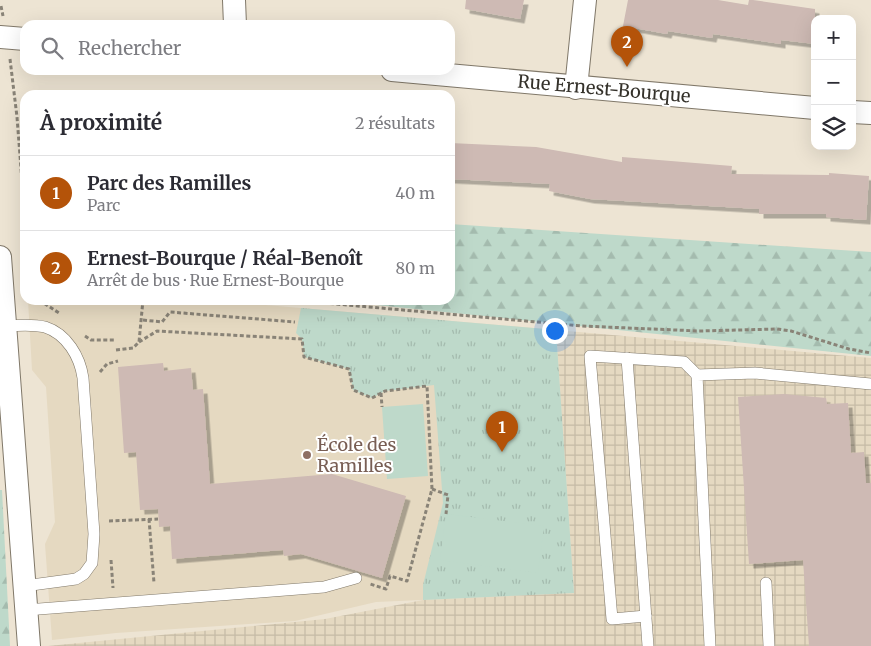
<!DOCTYPE html>
<html lang="fr">
<meta charset="utf-8">
<style>
body{margin:0;font-family:Merriweather,serif;background:#f7f7f7;color:#2b2b33}
.controls{position:absolute;right:15px;top:15px;display:grid;overflow:hidden;border-radius:10px;box-shadow:0 5px 20px #0002}
.controls button{width:45px;height:45px;display:grid;place-items:center;padding:0;border:0;border-bottom:1px solid #e1e1e2;background:#fff;color:#2b2b33;font:25px sans-serif}
.you{position:absolute;left:554px;top:330px;width:18px;height:18px;margin:-12px;border:4px solid #fff;border-radius:50%;background:#1a73e8;box-shadow:0 0 0 8px #1a73e833}
.badge{display:grid;place-items:center;width:32px;height:32px;border-radius:50%;background:#b45309;color:#fff;font-size:16px;font-weight:700}
.pin{position:absolute;translate:-50% -41px;filter:drop-shadow(0 1px 2px #0008)}
.pin::after{content:'';position:absolute;top:26px;width:18px;height:15px;background:inherit;clip-path:polygon(0 0,100% 0,50% 100%)}
.list{margin:0;padding:0;list-style:none}
h2{display:flex;justify-content:space-between;align-items:center;height:65px;margin:0;padding:0 20px;font-size:21px}
h2 small{font-size:16px;font-weight:400;color:#7c7c81}
.list li{display:grid;grid-template-columns:32px 1fr auto;gap:15px;align-items:center;box-sizing:border-box;height:75px;padding:0 20px;border-top:1px solid #e1e1e2}
.list b{display:block;font-size:19px;white-space:nowrap}
.list p{margin:0;font-size:16px;white-space:nowrap;color:#7c7c81}
.list em{font-size:16px;font-style:normal;color:#7c7c81}
.icon{flex:none;width:28px;height:28px;fill:none;stroke:currentColor;stroke-width:2;stroke-linecap:round;stroke-linejoin:round}
.map{position:relative;flex:none;width:871px;height:646px;overflow:hidden}
.search{position:absolute;background:#fff;box-shadow:0 5px 20px #0002;left:20px;top:20px;width:435px;height:55px;display:flex;align-items:center;gap:12px;box-sizing:border-box;padding:0 18px;border-radius:15px;color:#7c7c81;font-size:19px}
.panel{position:absolute;background:#fff;box-shadow:0 5px 20px #0002;left:20px;top:90px;width:435px;height:215px;border-radius:15px}
.map>svg:first-child{display:block}
.built{fill:#e5d9c1}
.industrial{fill:url(#industrial-grid)}
.forest{fill:url(#forest-firs)}
.park{fill:url(#park-tufts)}
.garden{fill:#bed9ca}
.building{fill:#cebab4;filter:url(#shadow)}
.lines{fill:none;stroke-linecap:round;stroke-linejoin:round}
.service-casing{stroke:#807869;stroke-width:12}
.minor-casing{stroke:#807869;stroke-width:24}
.path{stroke:#898377;stroke-width:3;stroke-dasharray:4 2.5;stroke-linecap:butt}
.service{stroke:#fff;stroke-width:11}
.minor{stroke:#fff;stroke-width:22}
.education-dot{fill:#8d6e63;stroke:#fff;stroke-width:2}
.labels{text-anchor:middle;stroke-width:4;stroke-linejoin:round;paint-order:stroke}
.street-label{font-size:18px;fill:#34312a;stroke:#fff}
.education-label{font-size:18px;fill:#785e54;stroke:#fff;text-anchor:start}
</style>
<div class="map">
<svg width="871" height="646" viewBox="0 0 871 646">
<defs>
<pattern id="industrial-grid" width="8" height="8" patternUnits="userSpaceOnUse" patternTransform="scale(1.25)"><rect width="8" height="8" fill="#e5d9c1"/><path d="M0 4h8M4 0v8" fill="none" stroke="#c5bba6"/></pattern>
<pattern id="forest-firs" width="22" height="20" patternUnits="userSpaceOnUse" patternTransform="scale(1.25)"><rect width="22" height="20" fill="#bed9ca"/><path d="M5 1l3.5 6h-7zM16 11l3.5 6h-7z" fill="#a4bbae"/></pattern>
<pattern id="park-tufts" width="24" height="20" patternUnits="userSpaceOnUse" patternTransform="scale(1.25)"><rect width="24" height="20" fill="#bed9ca"/><path d="M3 7l-1-3M5 7V3M7 7l1-3M15 17l-1-3M17 17v-4M19 17l1-3" fill="none" stroke="#a4bbae"/></pattern>
<filter id="shadow"><feDropShadow dx="4.5" dy="4.5" stdDeviation="0" flood-color="#0004"/></filter>
</defs>
<rect width="100%" height="100%" fill="#ede4d3"/>
<!-- built -->
<polygon class="built" points="28,300 209,300 556,330 574,593 376,602 295,621 116,633 52,640 45,544 55,522 46,387 32,370"/>
<!-- industrial -->
<polygon class="industrial" points="556,330 871,358 871,646 48,646 325,619 423,600 574,593"/>
<!-- forest -->
<g class="forest">
<polygon points="450,224 871,252 871,356 327,300 450,300"/>
<polygon points="0,490 2,490 10,646 0,646"/>
</g>
<!-- park -->
<polygon class="park" points="301,308 556,330 574,593 423,600 423,585 443,503 434,385 385,391 372,398 353,390 349,369 304,357 302,339 296,333"/>
<!-- garden -->
<g class="garden">
<polygon points="423,404 428,476 387,479 382,407"/>
<polygon points="446,514 544,526 538,573 440,560"/>
</g>
<!-- building -->
<g class="building">
<polygon points="466,0 524,0 520,19 465,9"/>
<polygon points="628,0 718,0 748,5 749,0 753,0 815,9 815,44 781,40 781,44 713,34 712,38 668,31 667,34 623,26"/>
<polygon points="450,143 536,147 622,162 622,157 732,166 731,174 829,175 829,173 869,176 866,220 826,217 826,214 759,214 759,209 590,199 549,191 550,184 450,179"/>
<polygon points="163,363 164,371 191,368 193,390 203,389 210,484 332,474 406,496 382,578 301,554 284,556 283,550 172,559 170,526 159,527 158,509 140,510 136,452 124,453 118,367"/>
<polygon points="784,394 826,398 827,404 848,403 851,453 864,452 866,483 871,483 871,646 809,646 803,560 749,564 738,397"/>
</g>
<g class="lines">
<defs>
<g id="service">
<path d="M6,326C19,325 33,324 45,327C67,334 80,357 83,378L94,534L92,563L84,574L76,579L24,586"/>
<polyline points="627,358 648,646"/>
<polyline points="766,583 769,646"/>
<polyline points="26,610 324,587 356,578"/>
<polyline points="646,616 612,619 590,356 684,362 697,375"/>
<polyline points="710,646 697,375 755,373 871,384"/>
</g>
<g id="minor">
<polyline points="234,0 235,25"/>
<polyline points="0,37 25,39"/>
<polyline points="392,70 815,108"/>
<polyline points="576,88 585,0"/>
<polyline points="852,112 871,113"/>
<polyline points="0,257 29,646"/>
</g>
</defs>
<!-- service casing -->
<use href="#service" class="service-casing"/>
<!-- minor casing -->
<use href="#minor" class="minor-casing"/>
<!-- path -->
<g class="path">
<polyline points="1,6 3,16"/>
<polyline points="10,59 17,117 25,220"/>
<polyline points="39,300 59,313"/>
<polyline points="291,300 582,326 699,331 777,329 791,331 849,349 871,353"/>
<polyline points="143,320 162,322 170,312 295,322"/>
<polyline points="85,336 91,340 115,340"/>
<polyline points="139,342 157,331 302,339 304,357 349,369 353,390 372,398 385,391 427,386 432,489 407,581 390,576 386,589 370,584"/>
<polyline points="116,350 133,348 139,342 143,300"/>
<polyline points="100,372 107,364 118,361"/>
<polyline points="381,393 382,407"/>
<polyline points="432,489 448,495 446,514"/>
<polyline points="149,519 154,583"/>
<polyline points="109,521 158,519"/>
<polyline points="111,560 113,588"/>
</g>
<!-- service -->
<use href="#service" class="service"/>
<!-- minor -->
<use href="#minor" class="minor"/>
</g>
<!-- markers -->
<circle class="education-dot" cx="307" cy="455" r="5"/>
<g class="labels">
<!-- street labels -->
<g class="street-label">
<text transform="translate(604 89) rotate(5)" y="6">Rue Ernest-Bourque</text>
</g>
<!-- education labels -->
<g class="education-label">
<text x="317" y="451">École des<tspan x="317" dy="21">Ramilles</tspan></text>
</g>
</g>
</svg>
<div class="controls">
<button>+</button>
<button>−</button>
<button><svg class="icon" aria-label="layers" viewBox="0 0 24 24"><path d="M12 4l9 5-9 5-9-5zM3 14l9 5 9-5"/></svg></button>
</div>
<div class="you"></div>
<div class="pin badge" style="left:502px;top:452px">1</div>
<div class="pin badge" style="left:627px;top:67px">2</div>
<div class="search"><svg class="icon" aria-label="search" viewBox="0 0 24 24"><circle cx="10" cy="10" r="6"/><path d="M15 15l6 6"/></svg>Rechercher</div>
<section class="panel">
<h2>À proximité<small>2 résultats</small></h2>
<ul class="list">
<li><span class="badge">1</span><div><b>Parc des Ramilles</b><p>Parc</p></div><em>40 m</em></li>
<li><span class="badge">2</span><div><b>Ernest-Bourque / Réal-Benoît</b><p>Arrêt de bus · Rue Ernest-Bourque</p></div><em>80 m</em></li>
</ul>
</section>
</div>
